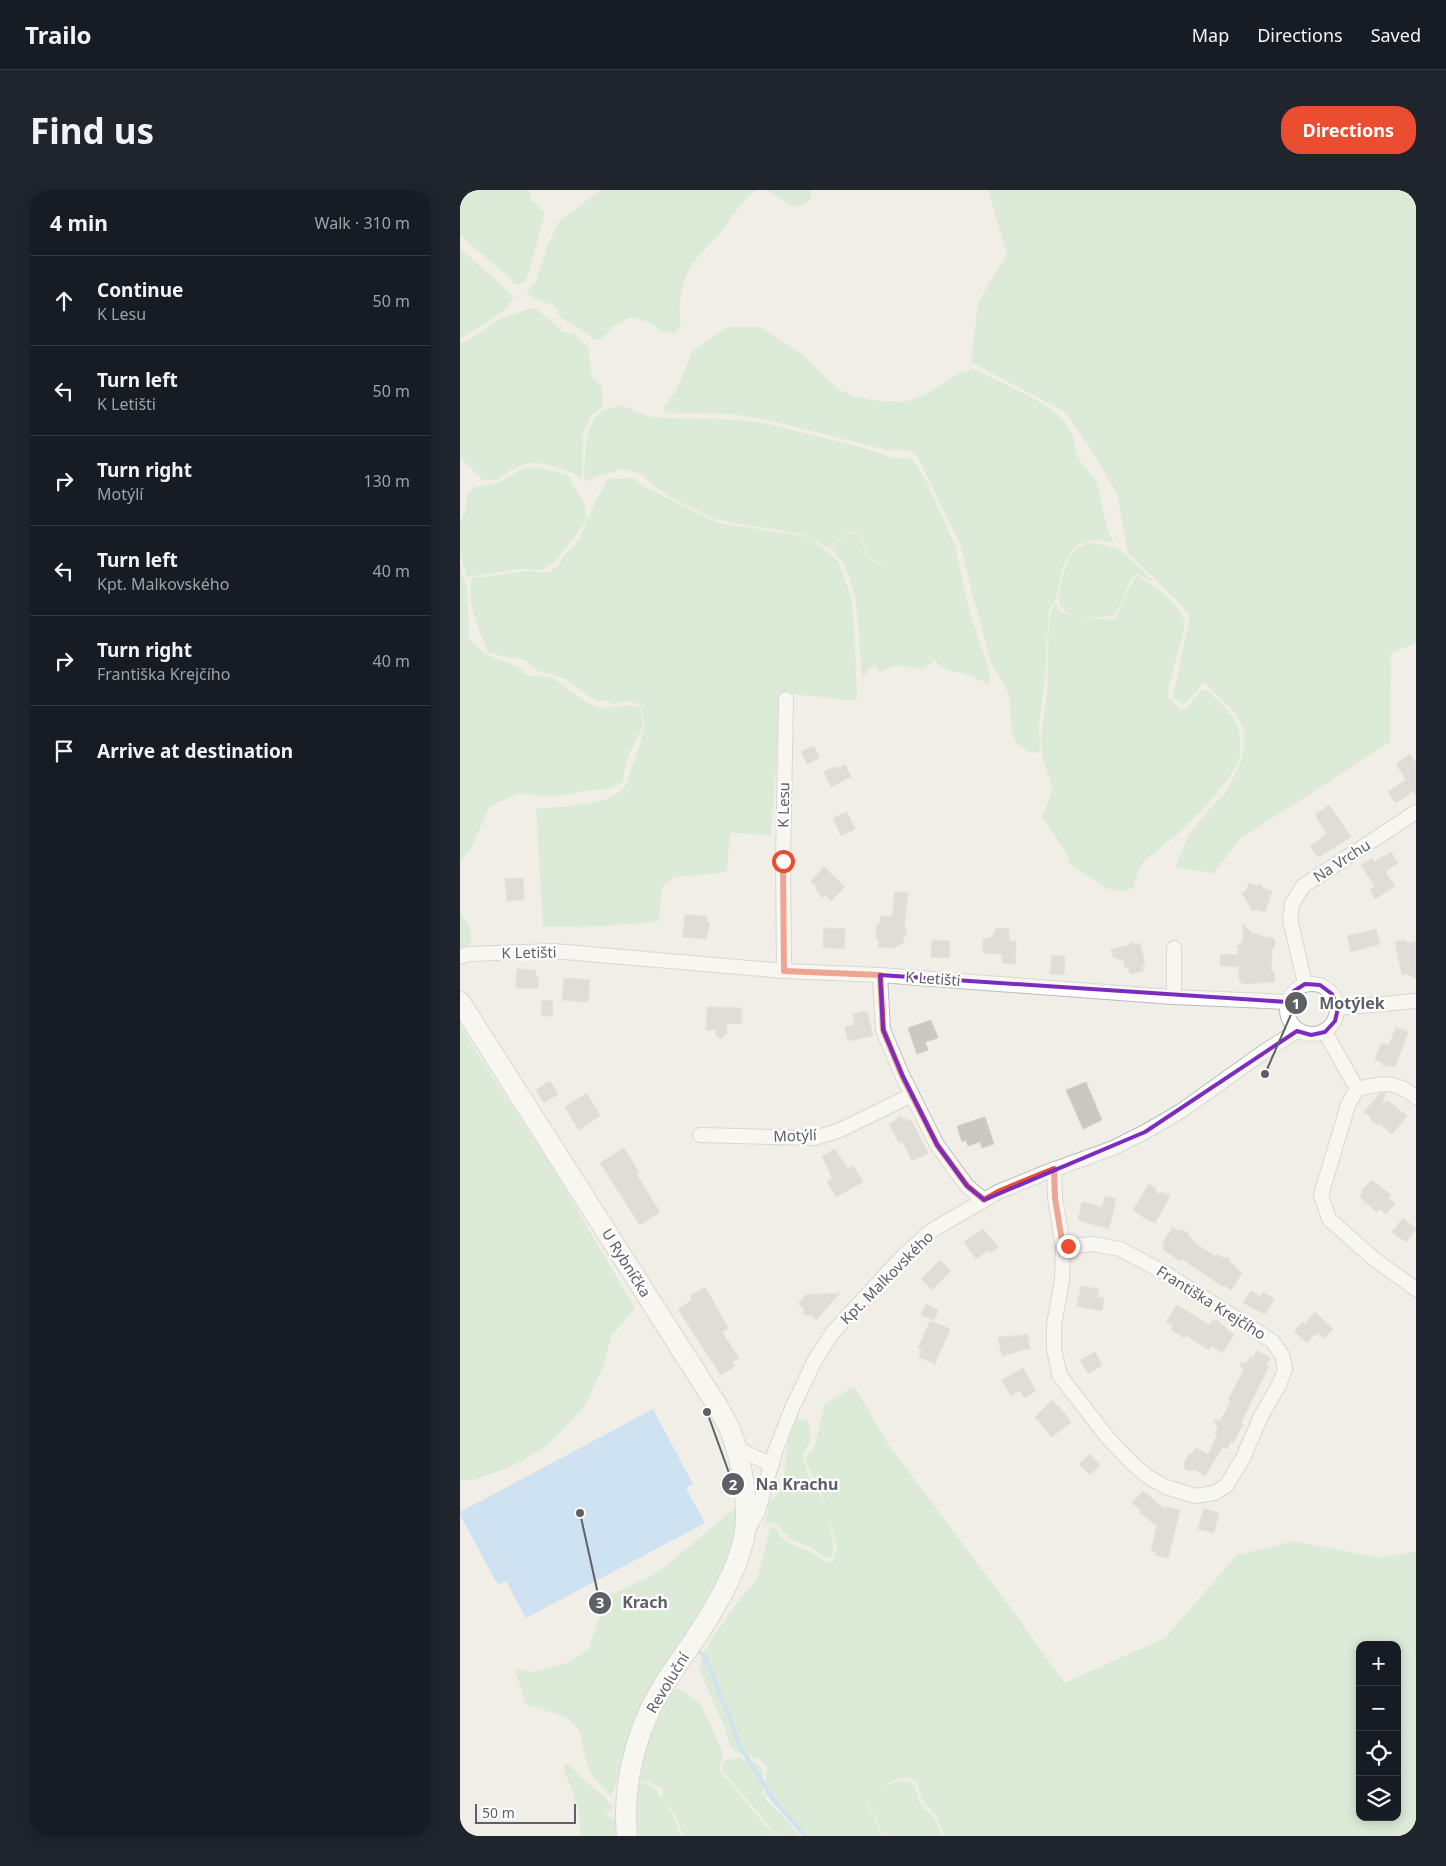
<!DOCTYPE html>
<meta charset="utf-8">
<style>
body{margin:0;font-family:"Noto Sans",sans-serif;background:#20242c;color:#f1f3f6}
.controls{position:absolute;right:15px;bottom:15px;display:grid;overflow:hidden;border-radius:10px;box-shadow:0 2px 12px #0003}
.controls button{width:45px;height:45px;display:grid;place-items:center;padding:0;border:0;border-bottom:1px solid #363941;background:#171b24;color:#f1f3f6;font:25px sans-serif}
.scale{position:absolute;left:15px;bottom:12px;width:101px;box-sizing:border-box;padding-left:5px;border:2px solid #5d6166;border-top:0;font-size:14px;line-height:18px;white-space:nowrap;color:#5d6166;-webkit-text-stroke:4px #fff;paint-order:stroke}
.stop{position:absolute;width:15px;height:15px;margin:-11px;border:4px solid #eb4d30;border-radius:50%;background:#fff}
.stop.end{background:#eb4d30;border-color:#fff;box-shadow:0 1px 5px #0008}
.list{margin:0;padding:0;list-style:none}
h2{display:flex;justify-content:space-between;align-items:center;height:65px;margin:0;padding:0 20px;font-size:21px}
h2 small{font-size:16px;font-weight:400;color:#9ea1a6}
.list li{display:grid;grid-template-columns:32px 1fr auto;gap:15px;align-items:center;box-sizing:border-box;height:90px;padding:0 20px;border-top:1px solid #363941}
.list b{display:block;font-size:19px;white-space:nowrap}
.list p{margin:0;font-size:16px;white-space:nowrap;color:#9ea1a6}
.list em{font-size:16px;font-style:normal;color:#9ea1a6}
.icon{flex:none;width:28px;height:28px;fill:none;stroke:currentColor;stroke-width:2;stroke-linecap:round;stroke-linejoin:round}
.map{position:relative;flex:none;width:956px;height:1646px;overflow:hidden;border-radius:20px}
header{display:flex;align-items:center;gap:30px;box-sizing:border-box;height:70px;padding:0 25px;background:#171b24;border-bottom:1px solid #363941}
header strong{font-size:24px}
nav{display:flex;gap:28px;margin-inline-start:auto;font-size:18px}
.intro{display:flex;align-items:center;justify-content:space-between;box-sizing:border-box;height:120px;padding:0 30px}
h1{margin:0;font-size:35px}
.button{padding:12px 22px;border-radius:20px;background:#eb4d30;color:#fff;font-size:18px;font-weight:700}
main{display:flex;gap:30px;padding:0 30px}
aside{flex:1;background:#171b24;border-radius:20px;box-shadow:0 2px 12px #0003}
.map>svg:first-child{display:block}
.green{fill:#c2e7c5;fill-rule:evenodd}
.water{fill:#a6d2ff}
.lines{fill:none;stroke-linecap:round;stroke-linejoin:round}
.stream{stroke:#a6d2ff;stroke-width:4}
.building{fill:#cbc8c3;stroke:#d5d1c4}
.street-casing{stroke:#b8bbbf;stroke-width:16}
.secondary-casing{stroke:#b9bbc1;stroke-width:22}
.street{stroke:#fff;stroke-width:14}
.secondary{stroke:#fff;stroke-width:20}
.route{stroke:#eb4d30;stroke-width:6}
.marked{fill:none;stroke:#7b2cbf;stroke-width:4;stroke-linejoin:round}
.labels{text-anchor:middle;stroke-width:4.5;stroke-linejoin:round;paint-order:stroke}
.street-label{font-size:15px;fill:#5d6166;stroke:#fff}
.leader{fill:none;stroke:#5d6166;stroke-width:2}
.callout-dot{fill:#5d6166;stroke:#fff;stroke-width:2}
.mark-label{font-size:15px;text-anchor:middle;font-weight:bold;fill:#fff}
.callout-label{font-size:16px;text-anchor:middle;font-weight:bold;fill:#5d6166;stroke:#fff;stroke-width:4.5;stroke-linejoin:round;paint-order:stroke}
</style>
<header>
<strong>Trailo</strong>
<nav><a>Map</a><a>Directions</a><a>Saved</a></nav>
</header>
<div class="intro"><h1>Find us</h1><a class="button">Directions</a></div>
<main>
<aside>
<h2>4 min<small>Walk · 310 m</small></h2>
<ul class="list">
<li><svg class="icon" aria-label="ahead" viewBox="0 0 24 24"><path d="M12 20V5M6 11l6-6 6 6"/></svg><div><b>Continue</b><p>K Lesu</p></div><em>50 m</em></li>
<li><svg class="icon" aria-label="left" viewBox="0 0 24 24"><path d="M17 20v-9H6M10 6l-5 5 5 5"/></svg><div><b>Turn left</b><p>K Letišti</p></div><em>50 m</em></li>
<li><svg class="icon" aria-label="right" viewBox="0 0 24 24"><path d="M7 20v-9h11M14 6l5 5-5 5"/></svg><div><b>Turn right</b><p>Motýlí</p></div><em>130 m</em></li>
<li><svg class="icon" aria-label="left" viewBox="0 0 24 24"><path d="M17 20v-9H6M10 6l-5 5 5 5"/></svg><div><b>Turn left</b><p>Kpt. Malkovského</p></div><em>40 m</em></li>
<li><svg class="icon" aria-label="right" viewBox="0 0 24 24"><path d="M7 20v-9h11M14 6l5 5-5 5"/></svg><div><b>Turn right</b><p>Františka Krejčího</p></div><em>40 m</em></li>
<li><svg class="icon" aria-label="arrive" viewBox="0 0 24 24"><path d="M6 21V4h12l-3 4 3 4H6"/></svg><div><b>Arrive at destination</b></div></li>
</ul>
</aside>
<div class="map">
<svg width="956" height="1646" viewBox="0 0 956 1646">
<rect width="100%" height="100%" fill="#f0eee6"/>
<!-- green -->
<g class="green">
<path d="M0,0H70L71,9L85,23C78,46 74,70 65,92L56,94L0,45Z"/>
<path d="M141,0H297C283,9 275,23 265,37C255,50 241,61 232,75C220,93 218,115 221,135L215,143L201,142L191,133L170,127L154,136L142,149H133L127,143L102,129L93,115L78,110L66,104L77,89L87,57L100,30Z"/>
<polygon points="307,0 351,0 351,10 334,18"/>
<polygon points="528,0 956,0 956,453 931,463 930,552 780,649 754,683 715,678 728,647 745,624 767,601 782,569 785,542 776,524 744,493 724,515 713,507 730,426 716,410 668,363 657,304 631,259 605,222 511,172 518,113 547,63"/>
<polygon points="0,58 54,107 45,120 0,149"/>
<path d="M69,119H77L102,141L116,145L128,158L132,188L142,196L143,216L131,226L123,243L122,287C87,273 68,263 37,290H23L0,267V154L23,141L38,130Z"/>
<path d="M267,137H300L342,164L378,199L396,207L419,211L444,212L464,205L503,181L513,179C541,193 595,213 610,240C615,249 615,260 619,269C624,278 633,283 637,294C643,314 644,335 654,353L635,350L617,355L610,363L602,379L596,409L589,419L585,488L579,537L580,561L578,563L567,561L556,552L552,542L549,504L531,472L510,395L500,354L457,266L450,260H427L308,230L272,224L206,223L203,218L217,199L232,162Z"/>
<path d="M161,215L188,226L208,228L265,229L308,234L404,258L432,268H450L457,276L466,290L495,356L510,425L525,467L530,489L529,494L502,483L493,482L482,477L466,464L473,472L460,479L436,475L420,482L414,473L402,489C399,454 401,379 370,359L385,344L398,343L409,370L430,378L409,368L399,342H386L372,355L366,357L348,346L308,338L289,336L255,329L210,307L192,295L181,284L161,279L136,287L127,292L124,287C126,268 123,232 142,221C148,218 155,217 161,215Z"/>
<path d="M76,277L108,285L124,313L127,328L121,339L93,373L81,380L60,379L7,387L0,363V333L5,323L7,306L14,297C24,296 33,295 42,291C56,284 58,278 76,277Z"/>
<path d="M172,288L185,297L258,333L349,347L378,371L392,409L395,457L397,511L323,503L318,549L311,645L270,643L267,681L259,683L214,687L202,697L199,731L147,736L83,737L76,619C99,616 152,617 165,596C170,588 170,577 175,571C180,551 190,534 179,514L168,511L154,514L147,511H136L104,488L78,481L66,471L58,468L44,467L28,462C19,439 5,412 12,387H24L66,381L88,383L99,375L104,365L119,350L136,310L148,289Z"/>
<path d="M630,353L645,355L660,360L695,392C687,391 683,384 676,384C665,395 664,414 653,426C638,427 612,431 601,417C594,408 607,367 615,359C619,356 625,355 630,353Z"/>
<polygon points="0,379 7,397 9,448 24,464 61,478 68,486 92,487 125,511 139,518 173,515 180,518 183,536 171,560 164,581 163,592 147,599 123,601 92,607 58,603 29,617 12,657 0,672"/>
<path d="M677,385C695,397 721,412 725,435L709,495L708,507L721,521L727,518L741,500H747C757,511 771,521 777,535C780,542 781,558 780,565C776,588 728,636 709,651C700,659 690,664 683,673C677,680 676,690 673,698L662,701L648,699L610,674L607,664L582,626L593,599L582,565L581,544L587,505L589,427L596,412L600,422C618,428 635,429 655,429C663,414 668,398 677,385Z"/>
<path d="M0,722C8,734 15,743 9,757L0,760Z"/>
<polygon points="0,834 17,863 89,972 175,1118 152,1145 142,1179 126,1214 97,1246 82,1259 52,1276 17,1289 1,1291 0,1290"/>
<path d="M394,1196L428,1254L556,1425L604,1493L705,1448L777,1365L833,1351L921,1368L956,1361V1646H484L476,1626L461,1608L457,1592C446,1584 430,1590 421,1599C431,1593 441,1588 454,1594L460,1614L471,1624L476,1632L481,1646H422L417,1629L409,1616V1612L407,1617L414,1625L421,1646H346L305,1604L307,1578L299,1569L276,1562L270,1554L263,1534L239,1479L242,1466L253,1447L282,1406L297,1390L310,1339L315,1337L323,1349L337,1357L350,1361L366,1372H373L377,1358L368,1325L374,1357L372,1367L368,1368L363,1367L353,1358L330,1349L317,1334L311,1332L303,1337L310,1311L322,1299L328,1251L336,1230L346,1229C353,1242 351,1254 342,1264L348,1285L366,1316L364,1309L345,1270L355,1255L365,1214ZM900,1455H937V1627H900Z"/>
<path d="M275,1318L277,1324L278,1335L257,1396L171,1542C164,1563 160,1586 151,1606C142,1597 131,1587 127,1574C122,1560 124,1546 114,1534C105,1524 79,1519 66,1515L55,1479L76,1482L109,1472L128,1460L138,1431L151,1405L200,1381Z"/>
<path d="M219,1499L240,1514L247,1527L263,1563L262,1570L259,1577L262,1583L305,1635L317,1646H226C220,1640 220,1638 218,1631C216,1622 209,1616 202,1610L203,1598L194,1595L189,1591L179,1592L177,1586L195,1528L211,1501Z"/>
<polygon points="279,1568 298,1574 303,1582 303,1603 306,1610 320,1623 340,1646 319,1646 314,1642 262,1580 263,1574 265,1570"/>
<path d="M105,1573C113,1576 114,1580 120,1586C131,1597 144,1604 153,1618L145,1623L155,1630L160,1646H121L118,1617L104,1580Z"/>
<polygon points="184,1592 195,1598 214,1627 218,1641 223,1646 176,1646 173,1633 178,1593 181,1594"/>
</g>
<!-- water -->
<polygon class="water" points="193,1219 233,1294 226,1298 245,1333 66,1428 46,1391 38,1395 0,1325 0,1322"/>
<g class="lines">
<!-- stream -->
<polyline class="stream" points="236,1459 246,1468 281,1558 313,1609 345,1646"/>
</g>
<!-- building -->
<g class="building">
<polygon points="354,556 360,568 347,574 341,562"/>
<polygon points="950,564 956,573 956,605 953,601 936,613 928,602 946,590 936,574"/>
<polygon points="385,575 391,587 371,597 364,582 375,576 376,579"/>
<polygon points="869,615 891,647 858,667 850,656 867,644 855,625"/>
<polygon points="387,622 395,639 381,646 373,628"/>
<polygon points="931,662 938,673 925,681 935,696 915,709 910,700 915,696 901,675 912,668 914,672"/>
<polygon points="364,677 385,697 371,711 365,705 363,708 355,699 357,698 351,691"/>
<polygon points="63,688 64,710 47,711 45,689"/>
<polygon points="789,693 797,696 801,694 803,698 812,701 805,722 796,720 792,721 782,703 786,701"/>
<polygon points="435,702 448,703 444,738 446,741 446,746 443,748 443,753 434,758 418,757 419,750 416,748 417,735 420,733 421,726 432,727"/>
<polygon points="225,725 247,726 246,732 250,732 246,749 223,747"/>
<polygon points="783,734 793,744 800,744 800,747 812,747 815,750 815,756 812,759 811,781 814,781 814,792 783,794 779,790 779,777 760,776 761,764 778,765 778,756 783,751"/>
<polygon points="364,738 385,739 384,759 363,757"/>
<polygon points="536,738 549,739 549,751 556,751 555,774 542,773 542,764 523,763 523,749 530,748 534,744"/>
<polygon points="916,739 920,754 891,762 887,746"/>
<polygon points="472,750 490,751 489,768 471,767"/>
<polygon points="944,750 948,753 956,751 956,789 948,784 942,785 935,752"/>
<polygon points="672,752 676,754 680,753 685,774 682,774 683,781 670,784 668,777 665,778 664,771 653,767 651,759 670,755"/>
<polygon points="592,765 605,766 604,785 590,784"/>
<polygon points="57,779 76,780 75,786 78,786 78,798 56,798"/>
<polygon points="104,788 130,790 128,812 102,810"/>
<polygon points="92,810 93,826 82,826 81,811"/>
<polygon points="247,817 282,818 281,834 267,833 266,844 260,849 255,843 256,840 246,840"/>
<polygon points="407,821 413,846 388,851 385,837 395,834 393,824"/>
<polygon points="471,830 478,848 465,852 468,860 457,864 448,838"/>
<polygon points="936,837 948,842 935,877 928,875 924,877 922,872 915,870 921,853 929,855"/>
<polygon points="90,891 98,904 84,913 76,900"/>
<polygon points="626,892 642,930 623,939 606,900"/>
<polygon points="127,903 140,926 119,940 105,917"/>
<polygon points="926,903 921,916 927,910 947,926 932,944 920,934 916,934 910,929 912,928 904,922 919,904"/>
<polygon points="438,926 446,929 447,931 451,930 468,963 452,971 442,951 439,953 429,934 437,930"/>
<polygon points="525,927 534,954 522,958 520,952 508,956 506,950 502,952 497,936"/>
<polygon points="164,958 179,982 176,984 200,1022 180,1035 140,973"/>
<polygon points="375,959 388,979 393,976 403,992 376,1007 367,991 372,988 362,966"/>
<polygon points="912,990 931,1005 929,1008 935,1013 926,1024 920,1019 917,1022 899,1007 903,1002 902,1000"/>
<polygon points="689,994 695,998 697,1004 703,1002 710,1006 695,1033 686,1029 673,1020"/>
<polygon points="645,1006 656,1009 649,1039 618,1030 622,1012 642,1017"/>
<polygon points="943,1028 956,1039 946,1052 932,1042"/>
<polygon points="713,1037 719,1041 720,1040 727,1042 729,1047 734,1050 733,1052 755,1066 757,1064 761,1067 769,1068 771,1073 776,1076 775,1078 782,1083 771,1100 764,1095 763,1097 722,1069 720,1071 702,1059 705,1053 703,1052"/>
<polygon points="523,1039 538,1057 530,1063 528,1060 516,1069 504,1052"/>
<polygon points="480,1070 491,1081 472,1100 461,1089"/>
<polygon points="621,1096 639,1099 637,1107 644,1108 642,1121 617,1116"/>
<polygon points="245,1097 268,1138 262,1142 279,1168 272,1172 275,1176 261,1185 218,1119 232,1110 230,1106"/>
<polygon points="791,1101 800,1107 803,1102 814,1109 805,1124 783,1113"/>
<polygon points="380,1103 356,1130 351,1125 344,1125 344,1118 338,1114 346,1105"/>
<polygon points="466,1114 478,1120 474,1130 461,1125"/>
<polygon points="717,1115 749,1135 753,1130 758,1131 774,1145 762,1163 752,1156 749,1160 726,1145 724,1148 710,1139 713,1136 706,1132"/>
<polygon points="855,1122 873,1139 865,1148 859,1143 857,1146 855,1144 847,1153 834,1141 843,1132 845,1134"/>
<polygon points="470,1131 490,1139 475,1174 459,1167 462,1160 458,1158"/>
<polygon points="567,1144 570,1158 542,1166 538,1148 550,1145 550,1147"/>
<polygon points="797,1161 810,1168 806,1175 809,1176 781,1233 783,1234 773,1253 771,1251 767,1259 763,1257 745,1286 735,1280 729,1281 725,1279 724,1273 730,1263 732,1264 736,1258 748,1265 757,1245 755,1243 758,1237 753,1230 761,1230 771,1211 768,1210 784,1180 779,1173 787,1173 790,1167 793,1168"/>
<polygon points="635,1162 642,1176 628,1183 620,1170"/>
<polygon points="563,1178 576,1201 564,1208 560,1200 551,1206 542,1190"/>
<polygon points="592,1210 598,1217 599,1216 611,1232 592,1247 575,1227"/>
<polygon points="630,1264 640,1275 630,1285 619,1274"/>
<polygon points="683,1301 705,1319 706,1317 720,1320 708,1368 695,1365 696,1362 691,1361 697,1336 679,1322 681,1320 672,1313"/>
<polygon points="744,1319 759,1323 754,1343 738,1339"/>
</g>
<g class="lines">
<defs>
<g id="street">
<polyline points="0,767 8,764 94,761 324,781 420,785 713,807 827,812"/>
<polyline points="324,781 323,671 326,509"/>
<polyline points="420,785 423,840 442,885 477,955 507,996 524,1010"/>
<circle cx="852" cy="819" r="25"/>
<polyline points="845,794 830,729 832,714 843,696 956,622"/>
<polyline points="713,807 714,799 714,758"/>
<polyline points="878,818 956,811"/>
<polyline points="865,842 897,899"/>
<path d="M956,907C935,890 922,893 897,899L888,915L861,1005L869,1029L914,1069L956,1099"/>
<polyline points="240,945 354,948 378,941 452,905"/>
<polyline points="594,979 595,1008 603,1057 602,1090 594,1135 594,1159 600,1186 648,1248 672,1273 688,1287 706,1297 735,1306 754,1303 766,1296 782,1270 801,1226 819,1195 825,1179 822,1165 812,1151 705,1083 660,1059 633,1054 603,1057"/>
<polyline points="276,1258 312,1275"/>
<polyline points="288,1340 298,1321 315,1262 333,1216 355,1170 373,1142 443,1066 471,1041 538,1002 587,982 653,958 685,942 721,921 805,861 837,841"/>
</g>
<path id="secondary" d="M0,812L258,1217C262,1225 267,1232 270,1240C282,1270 291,1321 283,1352C275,1383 259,1411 242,1438C224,1466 202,1493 188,1524C171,1563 163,1604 167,1646"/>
</defs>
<!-- street casing -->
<use href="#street" class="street-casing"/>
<!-- secondary casing -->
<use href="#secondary" class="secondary-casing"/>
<!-- street -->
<use href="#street" class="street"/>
<!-- secondary -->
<use href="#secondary" class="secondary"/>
</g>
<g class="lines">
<!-- route -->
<polyline class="route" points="323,671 324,781 420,785 423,840 442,886 477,955 507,996 524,1010 538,1002 594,979 595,1008 603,1057 608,1056"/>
</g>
<!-- marked area -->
<path d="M0 0H956V1646H0ZM420,785L827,812L834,801L845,794L860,795L872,804L878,818L875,831L865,842L851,845L837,841L685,942L524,1010L507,996L477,955L442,885L423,840Z" fill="#f0eee6" fill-opacity=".55" fill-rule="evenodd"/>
<path class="marked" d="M420,785L827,812L834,801L845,794L860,795L872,804L878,818L875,831L865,842L851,845L837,841L685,942L524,1010L507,996L477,955L442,885L423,840Z"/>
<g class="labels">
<!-- street labels -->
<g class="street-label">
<text transform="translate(324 615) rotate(-89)" y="5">K Lesu</text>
<text transform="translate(882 671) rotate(-33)" y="5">Na Vrchu</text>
<text transform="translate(69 763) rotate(-1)" y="5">K Letišti</text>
<text transform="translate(473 789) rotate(4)" y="5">K Letišti</text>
<text transform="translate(335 946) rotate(-2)" y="5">Motýlí</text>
<text transform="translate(166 1073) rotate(58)" y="5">U Rybníčka</text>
<text transform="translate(427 1088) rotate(-45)" y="5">Kpt. Malkovského</text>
<text transform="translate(751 1113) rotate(32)" y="5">Františka Krejčího</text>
<text transform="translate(208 1493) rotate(-59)" y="5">Revoluční</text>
</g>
</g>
<!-- callouts -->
<path class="leader" d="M805 884L836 813M247 1222L273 1294M120 1323L140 1413"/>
<g class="callout-dot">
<circle cx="805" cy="884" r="5"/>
<circle cx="247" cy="1222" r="5"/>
<circle cx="120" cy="1323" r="5"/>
<circle cx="836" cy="813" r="12"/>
<circle cx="273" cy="1294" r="12"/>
<circle cx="140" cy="1413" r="12"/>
</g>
<g class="mark-label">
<text x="836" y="819">1</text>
<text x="273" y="1300">2</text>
<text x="140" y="1418">3</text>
</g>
<g class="callout-label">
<text x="892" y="819">Motýlek</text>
<text x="337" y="1300">Na Krachu</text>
<text x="185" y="1418">Krach</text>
</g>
</svg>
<div class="controls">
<button>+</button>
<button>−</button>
<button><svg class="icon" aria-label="locate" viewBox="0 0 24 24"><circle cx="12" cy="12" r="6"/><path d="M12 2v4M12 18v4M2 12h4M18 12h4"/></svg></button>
<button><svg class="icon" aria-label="layers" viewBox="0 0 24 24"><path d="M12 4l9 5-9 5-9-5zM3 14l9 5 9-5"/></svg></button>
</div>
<div class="scale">50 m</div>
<div class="stop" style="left:323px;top:671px"></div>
<div class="stop end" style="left:608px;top:1056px"></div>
</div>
</main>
